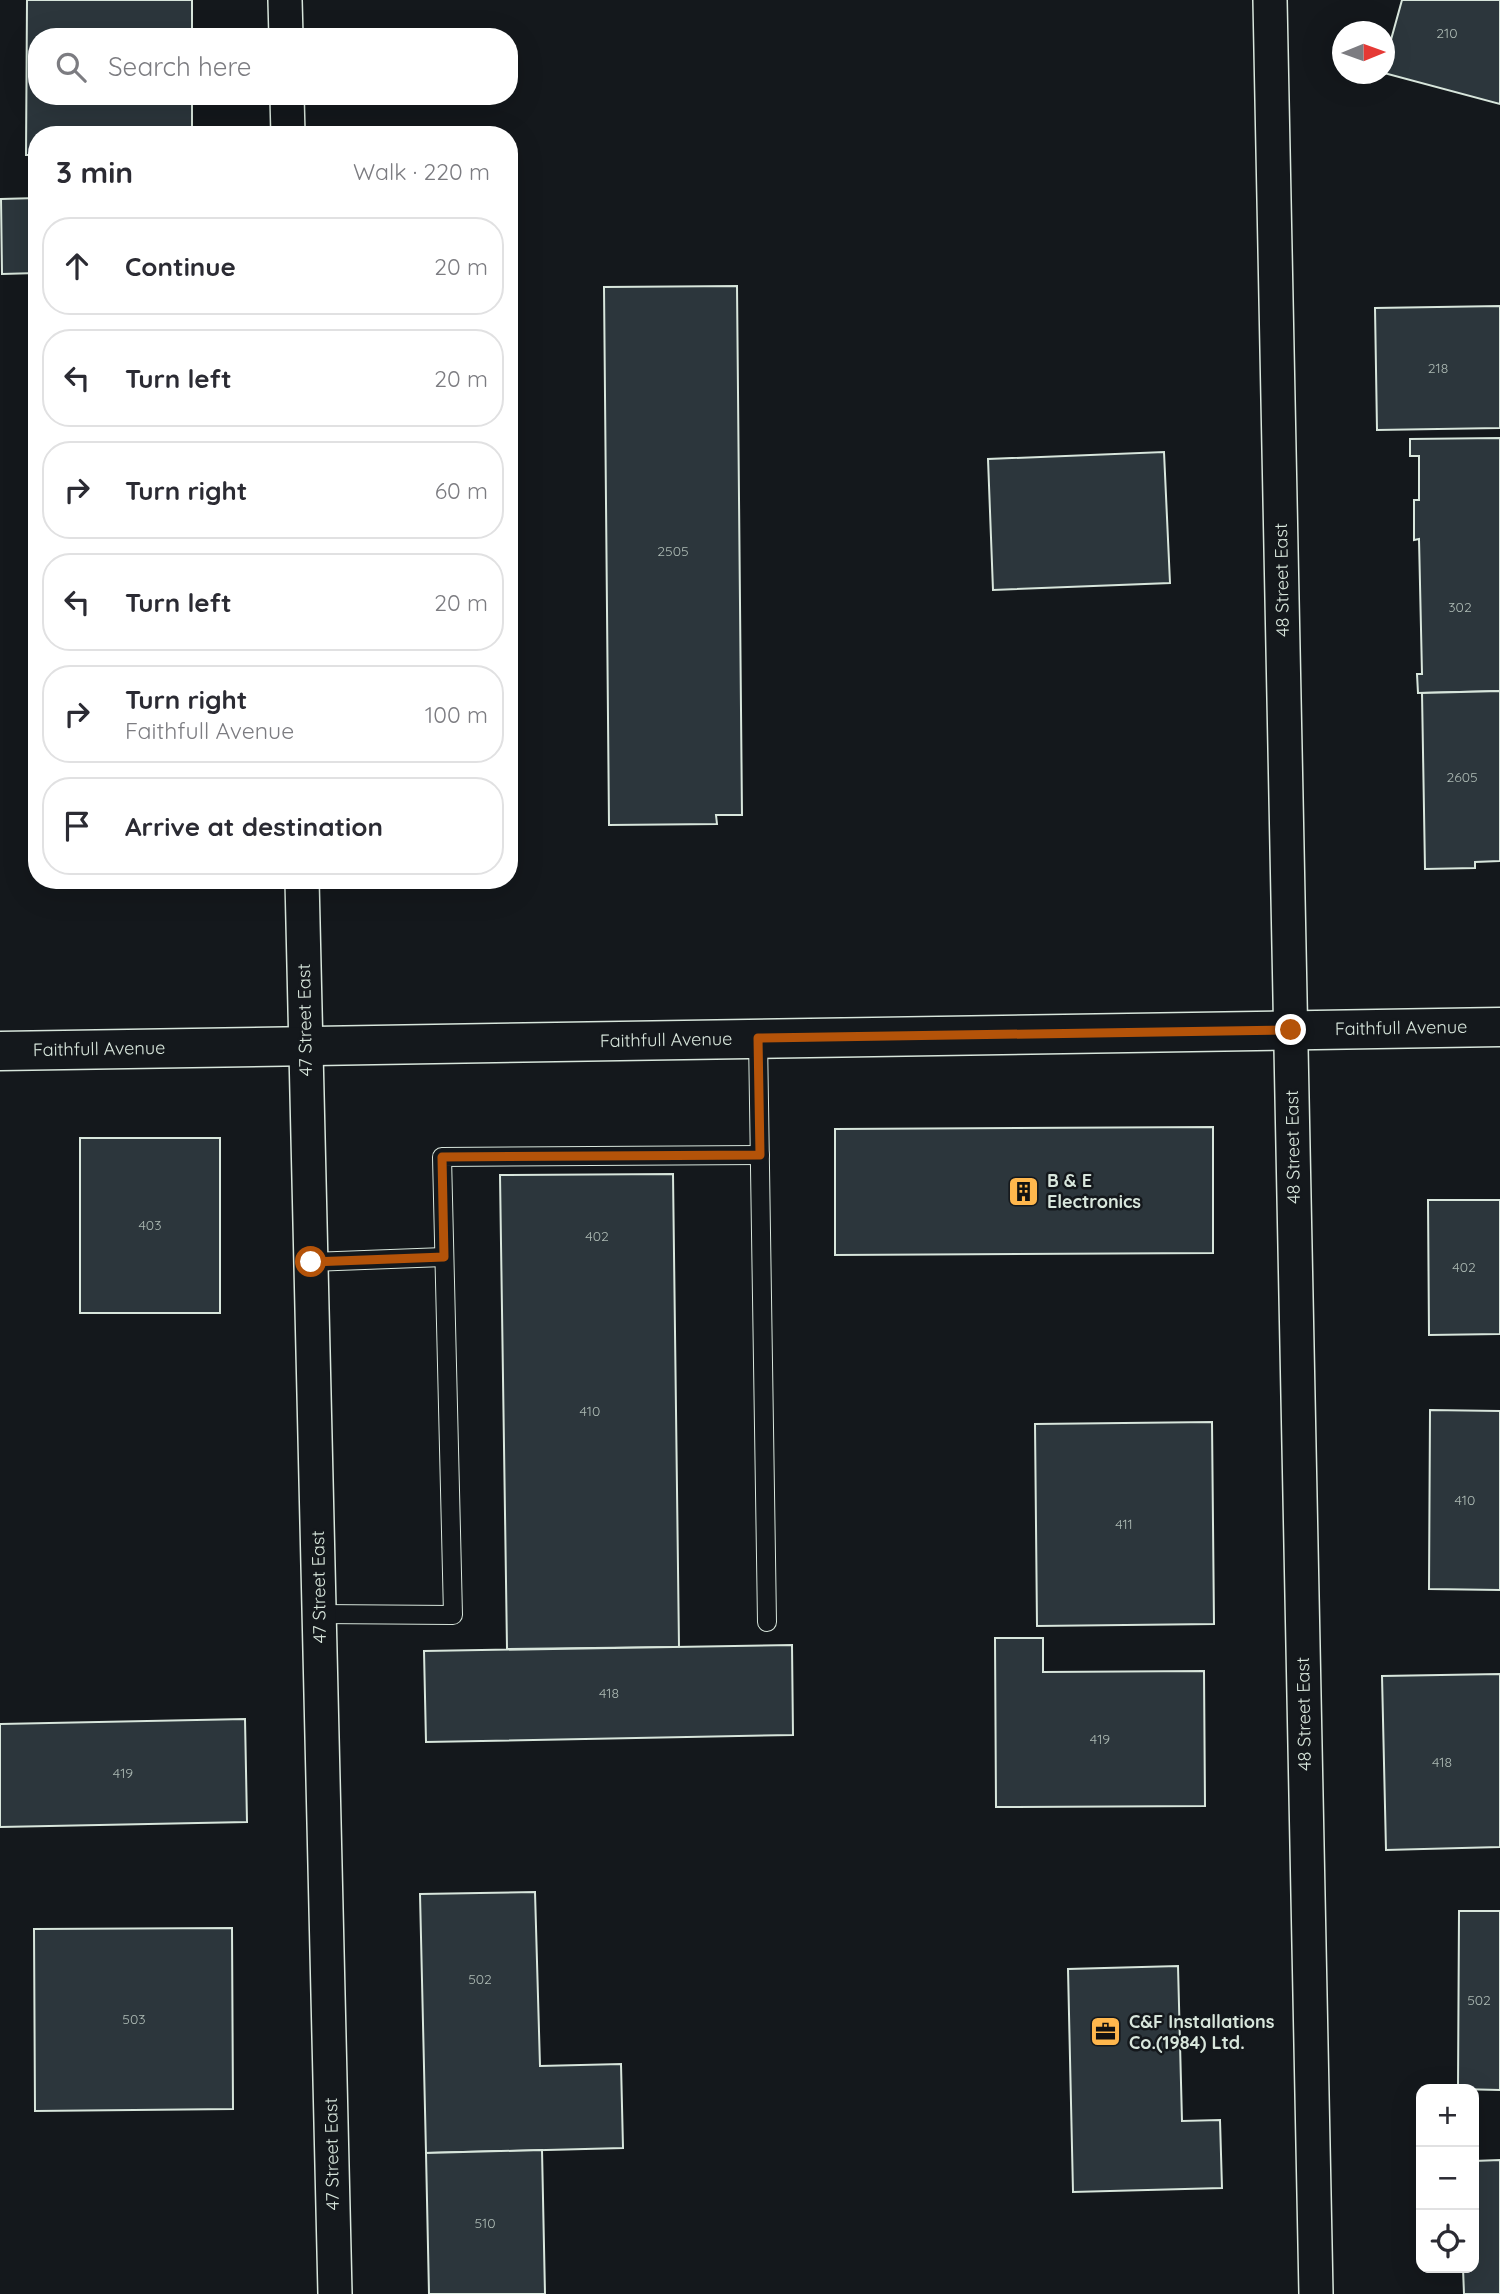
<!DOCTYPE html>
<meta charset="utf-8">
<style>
body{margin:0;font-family:Quicksand,sans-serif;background:#f7f7f7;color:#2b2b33}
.controls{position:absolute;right:21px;bottom:21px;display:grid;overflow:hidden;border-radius:14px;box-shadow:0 7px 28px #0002}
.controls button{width:63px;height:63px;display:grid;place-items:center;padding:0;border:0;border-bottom:2px solid #e1e1e2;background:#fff;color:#2b2b33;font:35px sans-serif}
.compass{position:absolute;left:1332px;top:21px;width:63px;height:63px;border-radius:50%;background:#fff;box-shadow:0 7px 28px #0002;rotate:89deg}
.stop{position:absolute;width:21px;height:21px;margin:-16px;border:5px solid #b45309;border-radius:50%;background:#fff}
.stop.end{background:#b45309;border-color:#fff;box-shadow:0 2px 7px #0008}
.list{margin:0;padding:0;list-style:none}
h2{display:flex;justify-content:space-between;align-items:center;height:91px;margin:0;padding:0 28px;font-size:30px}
h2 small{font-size:23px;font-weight:400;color:#7c7c81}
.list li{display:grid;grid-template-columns:46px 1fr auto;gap:21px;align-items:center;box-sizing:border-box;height:98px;margin:0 14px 14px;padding:0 14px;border:2px solid #e1e1e2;border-radius:28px}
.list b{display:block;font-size:26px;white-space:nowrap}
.list p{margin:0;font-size:23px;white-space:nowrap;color:#7c7c81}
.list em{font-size:23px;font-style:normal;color:#7c7c81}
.icon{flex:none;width:38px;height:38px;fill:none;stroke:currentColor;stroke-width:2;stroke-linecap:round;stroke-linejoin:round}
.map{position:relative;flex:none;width:1500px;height:2294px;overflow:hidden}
.search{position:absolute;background:#fff;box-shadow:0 7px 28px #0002;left:28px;top:28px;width:490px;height:77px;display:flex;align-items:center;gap:18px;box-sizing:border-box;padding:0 24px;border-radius:28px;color:#7c7c81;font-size:26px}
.panel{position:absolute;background:#fff;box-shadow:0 7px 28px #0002;left:28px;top:126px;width:490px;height:763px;border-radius:28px}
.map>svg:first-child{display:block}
.building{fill:#2c363c;stroke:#d8e6dc;stroke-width:2}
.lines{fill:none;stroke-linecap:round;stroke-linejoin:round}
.lane-casing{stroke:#d8e6dc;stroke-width:20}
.street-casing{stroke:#d8e6dc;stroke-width:36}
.secondary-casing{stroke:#d8e6dc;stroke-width:41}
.lane{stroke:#14181c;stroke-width:18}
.street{stroke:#14181c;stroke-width:33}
.secondary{stroke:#14181c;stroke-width:38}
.route{stroke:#b45309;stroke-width:9}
.labels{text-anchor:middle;stroke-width:5;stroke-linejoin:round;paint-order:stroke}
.number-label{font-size:14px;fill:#adbab4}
.street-label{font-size:18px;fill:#d8e6dc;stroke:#14181c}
.poi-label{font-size:18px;font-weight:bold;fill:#d8e6dc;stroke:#14181c;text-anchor:start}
</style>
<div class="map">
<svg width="1500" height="2294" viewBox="0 0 1500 2294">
<rect width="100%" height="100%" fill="#14181c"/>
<!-- building -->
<g class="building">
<polygon points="27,0 192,0 192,37 37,37 37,96 192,96 192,135 37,135 37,155 26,155"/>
<polygon points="1402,0 1500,0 1500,104 1384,73 1384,65"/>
<polygon points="37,198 37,273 2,274 1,199"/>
<polygon points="737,286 742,815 716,815 717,824 609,825 604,287"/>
<polygon points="1500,306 1500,428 1377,430 1375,308"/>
<polygon points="1500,438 1500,691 1418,693 1417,674 1422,674 1419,539 1414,540 1414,500 1419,500 1419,456 1410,456 1410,439"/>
<polygon points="1164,452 1170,583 993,590 988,459"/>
<polygon points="1500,691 1500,861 1475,862 1475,868 1425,869 1422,693"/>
<polygon points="96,880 193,880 96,883"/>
<polygon points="1213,1127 1213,1253 835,1255 835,1129"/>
<rect x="80" y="1138" width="140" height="175"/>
<polygon points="673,1174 679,1647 507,1649 500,1175"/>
<polygon points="1428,1200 1500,1200 1500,1334 1429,1335"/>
<polygon points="1430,1410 1500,1411 1500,1590 1429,1589"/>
<polygon points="1212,1422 1214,1624 1037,1626 1035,1424"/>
<polygon points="995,1638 1043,1638 1043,1672 1204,1671 1205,1806 996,1807"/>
<polygon points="792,1645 793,1735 426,1742 424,1651"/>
<polygon points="1500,1674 1500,1847 1386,1850 1382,1676"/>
<polygon points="245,1719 247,1822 0,1827 0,1724"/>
<polygon points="535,1892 540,2066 621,2064 623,2148 426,2153 420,1894"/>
<polygon points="1459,1911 1500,1911 1500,2090 1458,2089"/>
<polygon points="232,1928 233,2109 35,2111 34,1929"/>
<polygon points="1178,1966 1182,2121 1220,2120 1222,2188 1073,2192 1068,1969"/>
<polygon points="542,2150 545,2294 429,2294 426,2153"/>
<polygon points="1500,2160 1500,2294 1464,2294 1463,2268 1474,2268 1474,2161"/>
</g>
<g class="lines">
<defs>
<g id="lane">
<polyline points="758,1038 767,1622"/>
<polyline points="311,1262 444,1257"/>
<polyline points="319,1614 453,1615 442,1157 760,1155"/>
</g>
<g id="street">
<polyline points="285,0 286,37"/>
<polyline points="1270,0 1316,2294"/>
<polyline points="287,96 288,135"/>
<polyline points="302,880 335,2294"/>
</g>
<polyline id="secondary" points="0,1051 1500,1027"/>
</defs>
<!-- lane casing -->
<use href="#lane" class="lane-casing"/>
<!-- street casing -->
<use href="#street" class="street-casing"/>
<!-- secondary casing -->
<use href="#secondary" class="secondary-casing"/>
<!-- lane -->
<use href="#lane" class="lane"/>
<!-- street -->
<use href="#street" class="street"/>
<!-- secondary -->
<use href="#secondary" class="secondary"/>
</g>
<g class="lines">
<!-- route -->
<polyline class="route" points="311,1262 444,1257 442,1157 760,1155 758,1038 1291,1030"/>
</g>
<!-- icons -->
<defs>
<symbol id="building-square" viewBox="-11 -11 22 22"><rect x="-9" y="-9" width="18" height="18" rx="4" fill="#ffb74d" stroke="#14181c"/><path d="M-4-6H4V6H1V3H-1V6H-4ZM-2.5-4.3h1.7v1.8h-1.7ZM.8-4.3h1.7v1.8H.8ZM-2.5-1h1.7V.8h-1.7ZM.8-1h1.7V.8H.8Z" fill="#111"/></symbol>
<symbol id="office-square" viewBox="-11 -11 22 22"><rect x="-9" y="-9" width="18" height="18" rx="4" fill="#ffb74d" stroke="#14181c"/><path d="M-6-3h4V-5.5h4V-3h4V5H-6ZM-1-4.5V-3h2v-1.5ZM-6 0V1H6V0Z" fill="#111"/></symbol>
</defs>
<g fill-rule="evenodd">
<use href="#building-square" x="1006" y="1174" width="35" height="35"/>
<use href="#office-square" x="1088" y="2014" width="35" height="35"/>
</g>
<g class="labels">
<!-- number labels -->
<g class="number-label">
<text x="1447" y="38">210</text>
<text x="1438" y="373">218</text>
<text x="673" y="556">2505</text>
<text x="1460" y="612">302</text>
<text x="1462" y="782">2605</text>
<text x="150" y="1230">403</text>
<text x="597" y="1241">402</text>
<text x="1464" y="1272">402</text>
<text x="590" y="1416">410</text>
<text x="1465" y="1505">410</text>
<text x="1124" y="1529">411</text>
<text x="609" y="1698">418</text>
<text x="1100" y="1744">419</text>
<text x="1442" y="1767">418</text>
<text x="123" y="1778">419</text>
<text x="480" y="1984">502</text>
<text x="1479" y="2005">502</text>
<text x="134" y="2024">503</text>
<text x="485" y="2228">510</text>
</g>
<!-- street labels -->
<g class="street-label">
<text transform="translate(1282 580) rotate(-91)" y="6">48 Street East</text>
<text transform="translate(305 1020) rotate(-91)" y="6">47 Street East</text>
<text transform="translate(1401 1028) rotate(-1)" y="6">Faithfull Avenue</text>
<text transform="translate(666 1040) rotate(-1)" y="6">Faithfull Avenue</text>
<text transform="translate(99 1049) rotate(-1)" y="6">Faithfull Avenue</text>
<text transform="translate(1293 1147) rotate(-91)" y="6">48 Street East</text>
<text transform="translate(319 1587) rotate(-91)" y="6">47 Street East</text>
<text transform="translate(1304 1714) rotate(-91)" y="6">48 Street East</text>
<text transform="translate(332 2154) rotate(-91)" y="6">47 Street East</text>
</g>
<!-- poi labels -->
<g class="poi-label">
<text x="1047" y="1187">B &amp; E<tspan x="1047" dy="21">Electronics</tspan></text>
<text x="1129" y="2028">C&amp;F Installations<tspan x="1129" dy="21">Co.(1984) Ltd.</tspan></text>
</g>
</g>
</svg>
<div class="controls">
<button>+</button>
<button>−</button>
<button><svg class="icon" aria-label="locate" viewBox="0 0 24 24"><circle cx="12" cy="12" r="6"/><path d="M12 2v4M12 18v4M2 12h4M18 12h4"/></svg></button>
</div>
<svg class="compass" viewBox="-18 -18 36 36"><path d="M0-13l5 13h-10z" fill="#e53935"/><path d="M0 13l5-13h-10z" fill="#7c7c81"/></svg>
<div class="stop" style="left:311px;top:1262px"></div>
<div class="stop end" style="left:1291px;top:1030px"></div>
<div class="search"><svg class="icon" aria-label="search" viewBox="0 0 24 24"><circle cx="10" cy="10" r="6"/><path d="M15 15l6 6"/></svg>Search here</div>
<section class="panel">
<h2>3 min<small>Walk · 220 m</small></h2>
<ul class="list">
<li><svg class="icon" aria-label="ahead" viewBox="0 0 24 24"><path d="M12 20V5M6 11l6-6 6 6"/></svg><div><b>Continue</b></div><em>20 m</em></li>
<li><svg class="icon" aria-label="left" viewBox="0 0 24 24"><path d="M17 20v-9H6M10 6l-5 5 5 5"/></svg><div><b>Turn left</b></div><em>20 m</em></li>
<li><svg class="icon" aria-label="right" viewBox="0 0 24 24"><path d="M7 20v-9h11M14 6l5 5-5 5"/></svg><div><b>Turn right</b></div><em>60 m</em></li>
<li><svg class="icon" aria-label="left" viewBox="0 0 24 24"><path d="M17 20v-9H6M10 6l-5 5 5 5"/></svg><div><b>Turn left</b></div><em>20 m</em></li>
<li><svg class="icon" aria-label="right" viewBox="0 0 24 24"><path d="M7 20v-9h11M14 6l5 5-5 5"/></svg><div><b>Turn right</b><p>Faithfull Avenue</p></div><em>100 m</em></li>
<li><svg class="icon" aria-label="arrive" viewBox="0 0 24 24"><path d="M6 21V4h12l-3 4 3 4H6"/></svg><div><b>Arrive at destination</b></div></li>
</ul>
</section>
</div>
